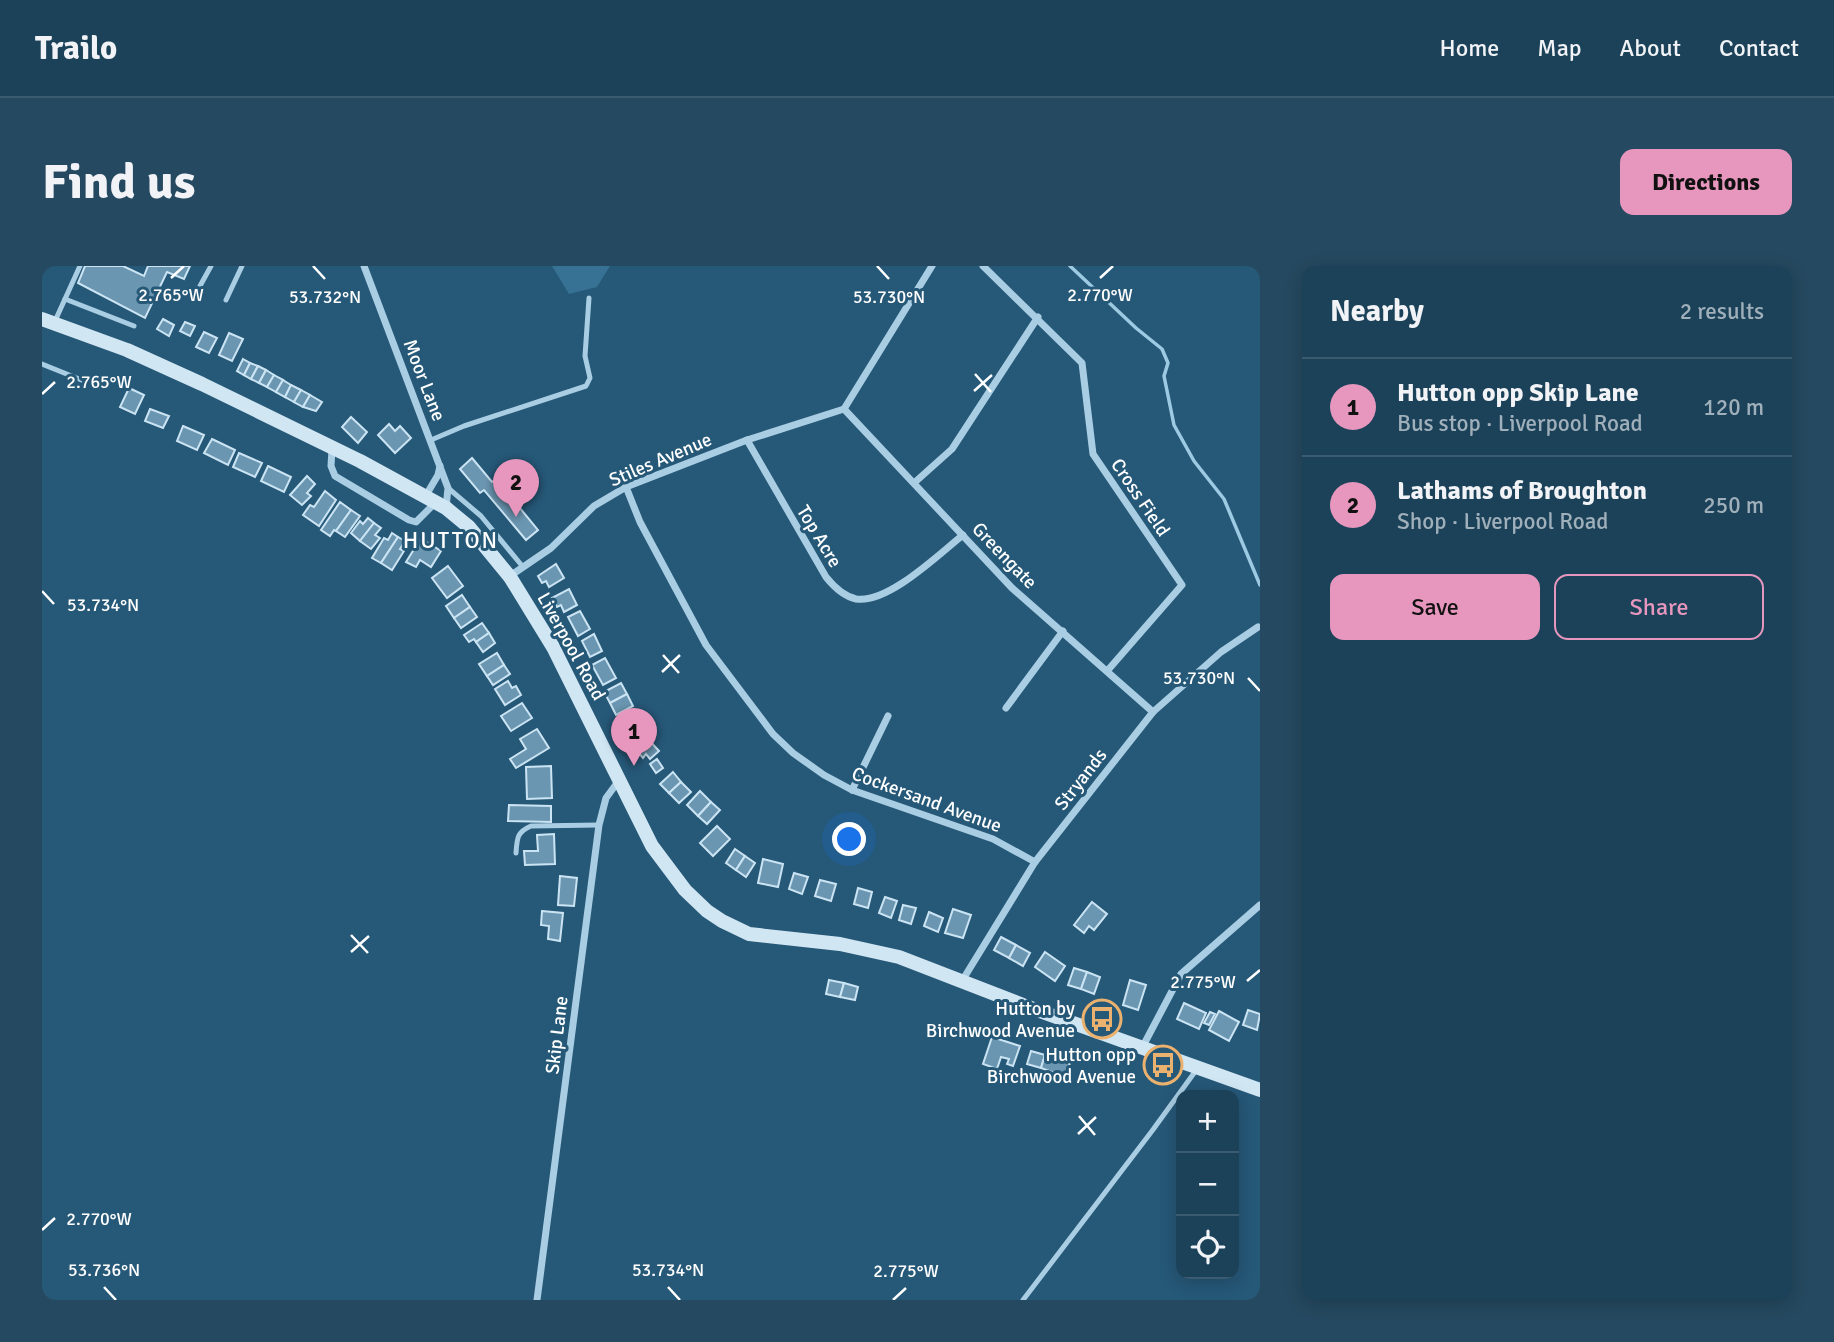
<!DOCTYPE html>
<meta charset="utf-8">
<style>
body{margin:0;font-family:Signika,sans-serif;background:#254960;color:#f1f3f6}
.controls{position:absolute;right:21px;bottom:21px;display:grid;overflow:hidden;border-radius:14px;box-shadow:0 4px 18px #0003}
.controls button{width:63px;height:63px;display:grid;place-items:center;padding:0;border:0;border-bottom:2px solid #3a5b70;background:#1c425a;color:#f1f3f6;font:35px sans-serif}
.you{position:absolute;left:808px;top:574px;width:24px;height:24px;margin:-18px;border:5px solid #fff;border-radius:50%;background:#1a73e8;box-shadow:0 0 0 10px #1a73e833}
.badge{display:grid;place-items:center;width:46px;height:46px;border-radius:50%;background:#e797bd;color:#111;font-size:23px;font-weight:700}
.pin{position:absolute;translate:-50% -58px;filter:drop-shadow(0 2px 4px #0008)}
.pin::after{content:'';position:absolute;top:37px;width:24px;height:21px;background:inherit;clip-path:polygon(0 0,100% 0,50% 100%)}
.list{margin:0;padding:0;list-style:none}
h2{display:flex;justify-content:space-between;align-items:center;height:91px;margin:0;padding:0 28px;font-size:30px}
h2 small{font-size:23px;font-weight:400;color:#a0b0bb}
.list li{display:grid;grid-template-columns:46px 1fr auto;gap:21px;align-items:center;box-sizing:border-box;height:98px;padding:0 28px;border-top:2px solid #3a5b70}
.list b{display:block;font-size:26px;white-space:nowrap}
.list p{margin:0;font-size:23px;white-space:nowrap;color:#a0b0bb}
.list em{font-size:23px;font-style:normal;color:#a0b0bb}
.actions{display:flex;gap:14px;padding:21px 28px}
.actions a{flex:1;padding:16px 0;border:2px solid #e797bd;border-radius:14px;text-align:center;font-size:24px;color:#e797bd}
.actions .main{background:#e797bd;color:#111}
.icon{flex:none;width:38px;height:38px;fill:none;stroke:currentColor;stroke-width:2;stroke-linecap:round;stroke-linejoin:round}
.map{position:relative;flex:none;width:1218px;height:1034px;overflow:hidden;border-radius:14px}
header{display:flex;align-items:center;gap:42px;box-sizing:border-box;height:98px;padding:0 35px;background:#1c425a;border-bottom:2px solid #3a5b70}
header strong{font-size:33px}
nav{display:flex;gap:38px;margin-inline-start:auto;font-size:24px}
.intro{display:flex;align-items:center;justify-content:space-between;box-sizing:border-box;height:168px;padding:0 42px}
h1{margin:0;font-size:49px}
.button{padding:18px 32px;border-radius:14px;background:#e797bd;color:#111;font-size:24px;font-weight:700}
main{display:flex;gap:42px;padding:0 42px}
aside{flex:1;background:#1c425a;border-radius:14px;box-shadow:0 4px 18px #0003}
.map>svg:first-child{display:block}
.green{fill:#377193}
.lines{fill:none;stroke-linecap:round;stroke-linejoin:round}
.stream{stroke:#9dcae3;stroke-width:3.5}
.building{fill:#6b96b1;stroke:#cbe4f3;stroke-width:2}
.lane{stroke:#a9cde3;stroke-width:5}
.street{stroke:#a9cde3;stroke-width:7}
.secondary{stroke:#d1e6f3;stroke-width:14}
.ticks{fill:none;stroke:#fff;stroke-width:2.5}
.labels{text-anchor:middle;stroke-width:6;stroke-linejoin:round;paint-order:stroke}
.street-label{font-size:19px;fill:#fff;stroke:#265878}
.poi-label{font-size:19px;fill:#fff;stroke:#265878;text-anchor:end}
.quarter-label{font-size:23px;letter-spacing:2px;fill:#fff;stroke:#265878}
.ticks-label{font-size:18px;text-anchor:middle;fill:#fff;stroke:#265878;stroke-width:6;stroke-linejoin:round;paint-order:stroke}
</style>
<header>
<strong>Trailo</strong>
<nav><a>Home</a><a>Map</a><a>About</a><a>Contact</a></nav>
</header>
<div class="intro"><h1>Find us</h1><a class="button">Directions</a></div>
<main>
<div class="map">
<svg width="1218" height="1034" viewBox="0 0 1218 1034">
<rect width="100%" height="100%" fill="#265878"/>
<!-- green -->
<polygon class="green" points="510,0 568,0 555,21 527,28"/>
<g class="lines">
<!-- stream -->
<polyline class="stream" points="1028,0 1094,62 1120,83 1126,97 1122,110 1132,159 1152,195 1182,233 1218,319"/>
</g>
<!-- building -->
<g class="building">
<polygon points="43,0 81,0 102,10 106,0 148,0 142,13 125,6 103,52 36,17"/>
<polygon points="121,53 132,59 127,70 115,63"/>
<polygon points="143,56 153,60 148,70 138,65"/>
<polygon points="162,66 175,72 167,87 154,81"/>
<polygon points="187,67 201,73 190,95 177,89"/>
<polygon points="201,93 208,97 202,109 195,105"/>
<polygon points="208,97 216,100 209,113 202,109"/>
<polygon points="216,100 224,104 217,117 209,113"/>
<polygon points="224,104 232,109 225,121 217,117"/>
<polygon points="232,109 241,114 234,126 225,121"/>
<polygon points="241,114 249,119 243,131 234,126"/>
<polygon points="249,119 259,124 252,136 243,131"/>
<polygon points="87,122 102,129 93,148 78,141"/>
<polygon points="259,124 268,129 261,141 252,136"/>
<polygon points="268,129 280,136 274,145 261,141"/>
<polygon points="108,143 127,150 121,162 103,155"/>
<polygon points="309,151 325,166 316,177 300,161"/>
<polygon points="347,158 353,165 358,160 369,172 353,187 336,169"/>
<polygon points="141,160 162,169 155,184 135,175"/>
<polygon points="170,173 193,184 186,199 162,187"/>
<polygon points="197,187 220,197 213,211 191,201"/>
<polygon points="430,192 450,216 454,213 496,264 484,274 442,224 438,227 418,203"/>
<polygon points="226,200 249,211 242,226 219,215"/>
<polygon points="265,210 273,218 265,227 269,230 260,239 248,229"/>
<polygon points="283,225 294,234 277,260 261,249 268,239 272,241"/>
<polygon points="298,236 309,244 294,265 292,264 288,270 279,264"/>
<polygon points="309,244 318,250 303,271 294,265"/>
<polygon points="326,252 332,257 318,275 309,267 318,255 321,258"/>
<polygon points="332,257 339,262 333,269 338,272 329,283 318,275"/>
<polygon points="350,267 356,271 339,297 330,292 342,272 346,274"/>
<polygon points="356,271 363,275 358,283 362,285 350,304 339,297"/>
<polygon points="379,272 399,285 389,301 378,294 374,301 364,296"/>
<polygon points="514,298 522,312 507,321 504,315 500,317 496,310"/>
<polygon points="406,300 421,320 405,332 390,312"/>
<polygon points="527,323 535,339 522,346 519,339 515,341 510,332"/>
<polygon points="420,329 428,341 412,352 404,340"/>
<polygon points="428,341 435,351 419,362 412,352"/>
<polygon points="538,345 548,363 536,370 526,351"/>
<polygon points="440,357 447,367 434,376 432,373 427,376 422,369"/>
<polygon points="447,367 453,377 441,386 434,376"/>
<polygon points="552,368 560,385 548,391 540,375"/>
<polygon points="455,387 462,399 445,410 437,398"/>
<polygon points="563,392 574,412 561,419 550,399"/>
<polygon points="462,399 468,408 451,419 445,410"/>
<polygon points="466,415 470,422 474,420 479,429 463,439 453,423"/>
<polygon points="579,417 585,428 568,437 562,426"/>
<polygon points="585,428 591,440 574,449 568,437"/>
<polygon points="480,437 490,452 469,465 459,450"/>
<polygon points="600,452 603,459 596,463 600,470 589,475 582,462"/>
<polygon points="495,463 507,482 474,502 468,493 484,483 478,473"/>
<polygon points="606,473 617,485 608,493 604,488 601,492 594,484"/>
<polygon points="615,493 621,502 614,507 608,498"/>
<polygon points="509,500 510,532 485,533 484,501"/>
<polygon points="631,506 639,516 627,527 618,518"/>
<polygon points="639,516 649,526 637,537 627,527"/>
<polygon points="658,525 669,536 656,550 645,539"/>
<polygon points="669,536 678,544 665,558 656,550"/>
<polygon points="467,539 509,540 509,556 466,555"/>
<polygon points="675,560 688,573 671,590 658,577"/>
<polygon points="512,568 513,598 483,599 482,585 496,585 495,569"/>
<polygon points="693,583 703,590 694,604 684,597"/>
<polygon points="703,590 713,597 704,611 694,604"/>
<polygon points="721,593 741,598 736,621 716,617"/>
<polygon points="752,607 766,611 760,628 747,623"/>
<polygon points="518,610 535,612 532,640 516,639"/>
<polygon points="778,614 794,618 789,635 773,630"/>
<polygon points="816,622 830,626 826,642 812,638"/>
<polygon points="843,631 855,635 849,652 837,647"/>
<polygon points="1050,636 1065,648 1052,664 1047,660 1042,667 1032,659"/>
<polygon points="861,639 874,642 869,658 857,654"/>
<polygon points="911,643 929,649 921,672 903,667"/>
<polygon points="500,645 521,647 518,675 506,673 507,660 499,659"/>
<polygon points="887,646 901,652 896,666 882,660"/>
<polygon points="959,671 974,679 967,692 952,684"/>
<polygon points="974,679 988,687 981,700 967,692"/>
<polygon points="1003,686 1023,700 1013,715 993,701"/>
<polygon points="1032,702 1045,706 1039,723 1026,719"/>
<polygon points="1045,706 1058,711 1052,728 1039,723"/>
<polygon points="787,714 802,717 798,731 784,728"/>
<polygon points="1088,714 1104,719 1096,744 1081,739"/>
<polygon points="802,717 816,721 813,734 798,731"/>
<polygon points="1142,737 1164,747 1157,763 1135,753"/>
<polygon points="1206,744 1218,748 1215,764 1201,759"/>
<polygon points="1177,745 1197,756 1187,775 1167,764"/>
<polygon points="1168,746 1173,748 1167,759 1162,757"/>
<polygon points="950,771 978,780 971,800 965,798 967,793 959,791 955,803 941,798"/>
<polygon points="989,785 1003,789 999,802 985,798"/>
<polygon points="1003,789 1028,797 1023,811 999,802"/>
</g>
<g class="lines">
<!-- lane -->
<g class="lane">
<polyline points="158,20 169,0"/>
<polyline points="23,33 92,60"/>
<polyline points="184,34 200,0"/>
<polyline points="13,55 38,0"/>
<polyline points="0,98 42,115"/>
<polyline points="389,174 422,160 544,120 548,112 543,90 547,32"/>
<polyline points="406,222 439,250 481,301"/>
<path d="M474,587C475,572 475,566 489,560L557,559"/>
<polyline points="981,1034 1110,865 1155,803"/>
</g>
<!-- street -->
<g class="street">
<polyline points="322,0 406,222 404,242"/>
<polyline points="941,0 1040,97 1051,188 1140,319 1066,404"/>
<polyline points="802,143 970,322 1111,446"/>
<polyline points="802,143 890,0"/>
<path d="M705,174L784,311C792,321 801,330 814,333C846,338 897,288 921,269"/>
<polyline points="290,183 289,200 293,210 367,254 374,256 393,237"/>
<polyline points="872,217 910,183 996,51"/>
<polyline points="584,221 598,256 664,379 731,468 751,487 782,509 810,524 951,573 993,596"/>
<polyline points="383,231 396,209 398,200"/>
<polyline points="468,310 509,282 552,240 584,221 705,174 802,143"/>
<polyline points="964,442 1021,365"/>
<polyline points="810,524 846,450"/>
<polyline points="920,715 993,596 1111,446 1179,386 1216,361"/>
<polyline points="1100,782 1139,708 1218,639"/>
<polyline points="495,1034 557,559 564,532 578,513"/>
</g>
<!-- secondary -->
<polyline class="secondary" points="0,53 85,84 160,118 318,195 404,242 427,261 468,311 511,381 610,580 643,624 665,645 680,655 707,668 798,678 857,691 981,739 1218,824"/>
</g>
<!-- ticks -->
<path class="ticks" d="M271,0L283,13M835,0L847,13M129,12L142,0M1058,12L1071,0M933,108L949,126M932,125L950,109M0,128L13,116M0,325L12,338M621,389L637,407M620,406L638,389M1206,412L1218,425M309,669L326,687M309,686L327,670M1205,715L1218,704M1037,850L1053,869M1036,868L1054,851M0,964L13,952M62,1021L74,1034M626,1021L638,1034M851,1034L864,1022"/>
<!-- icons -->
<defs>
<symbol id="bus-ring" viewBox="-11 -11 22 22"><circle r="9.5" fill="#265878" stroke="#ebb16e" stroke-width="1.5"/><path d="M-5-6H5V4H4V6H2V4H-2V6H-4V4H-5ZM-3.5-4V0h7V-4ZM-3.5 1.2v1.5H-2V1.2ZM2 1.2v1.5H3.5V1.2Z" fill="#ebb16e"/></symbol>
</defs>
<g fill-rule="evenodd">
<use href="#bus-ring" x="1038" y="731" width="44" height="44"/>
<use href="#bus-ring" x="1099" y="777" width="44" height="44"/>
</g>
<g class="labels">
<!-- street labels -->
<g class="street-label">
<text transform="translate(383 114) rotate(69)" y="7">Moor Lane</text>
<text transform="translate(618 193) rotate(-23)" y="7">Stiles Avenue</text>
<text transform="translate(1099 231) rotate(56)" y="7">Cross Field</text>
<text transform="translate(778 270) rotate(59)" y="7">Top Acre</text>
<text transform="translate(963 289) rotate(46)" y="7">Greengate</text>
<text transform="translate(530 380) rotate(61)" y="7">Liverpool Road</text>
<text transform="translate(1038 513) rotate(-52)" y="7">Stryands</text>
<text transform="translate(885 533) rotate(20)" y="7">Cockersand Avenue</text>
<text transform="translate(514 769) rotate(-83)" y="7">Skip Lane</text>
</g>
<!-- poi labels -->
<g class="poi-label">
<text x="1033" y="749">Hutton by<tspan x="1033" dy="22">Birchwood Avenue</tspan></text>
<text x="1094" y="795">Hutton opp<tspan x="1094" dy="22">Birchwood Avenue</tspan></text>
</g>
<!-- quarter labels -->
<g class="quarter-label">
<text x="409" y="282">HUTTON</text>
</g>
</g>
<g class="ticks-label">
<text x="129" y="35">2.765°W</text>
<text x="1058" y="35">2.770°W</text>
<text x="283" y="37">53.732°N</text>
<text x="847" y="37">53.730°N</text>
<text x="57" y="122">2.765°W</text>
<text x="61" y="345">53.734°N</text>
<text x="1157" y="418">53.730°N</text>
<text x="1161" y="722">2.775°W</text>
<text x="57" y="959">2.770°W</text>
<text x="62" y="1010">53.736°N</text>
<text x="626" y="1010">53.734°N</text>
<text x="864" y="1011">2.775°W</text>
</g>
</svg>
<div class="controls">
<button>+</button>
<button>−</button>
<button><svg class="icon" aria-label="locate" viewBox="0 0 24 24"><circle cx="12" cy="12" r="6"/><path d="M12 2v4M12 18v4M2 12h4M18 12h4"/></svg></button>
</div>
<div class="you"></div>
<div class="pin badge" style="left:592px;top:500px">1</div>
<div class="pin badge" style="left:474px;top:251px">2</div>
</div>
<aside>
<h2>Nearby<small>2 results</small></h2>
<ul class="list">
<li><span class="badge">1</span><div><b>Hutton opp Skip Lane</b><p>Bus stop · Liverpool Road</p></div><em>120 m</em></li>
<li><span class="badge">2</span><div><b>Lathams of Broughton</b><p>Shop · Liverpool Road</p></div><em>250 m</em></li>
</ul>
<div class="actions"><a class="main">Save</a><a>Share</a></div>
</aside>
</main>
